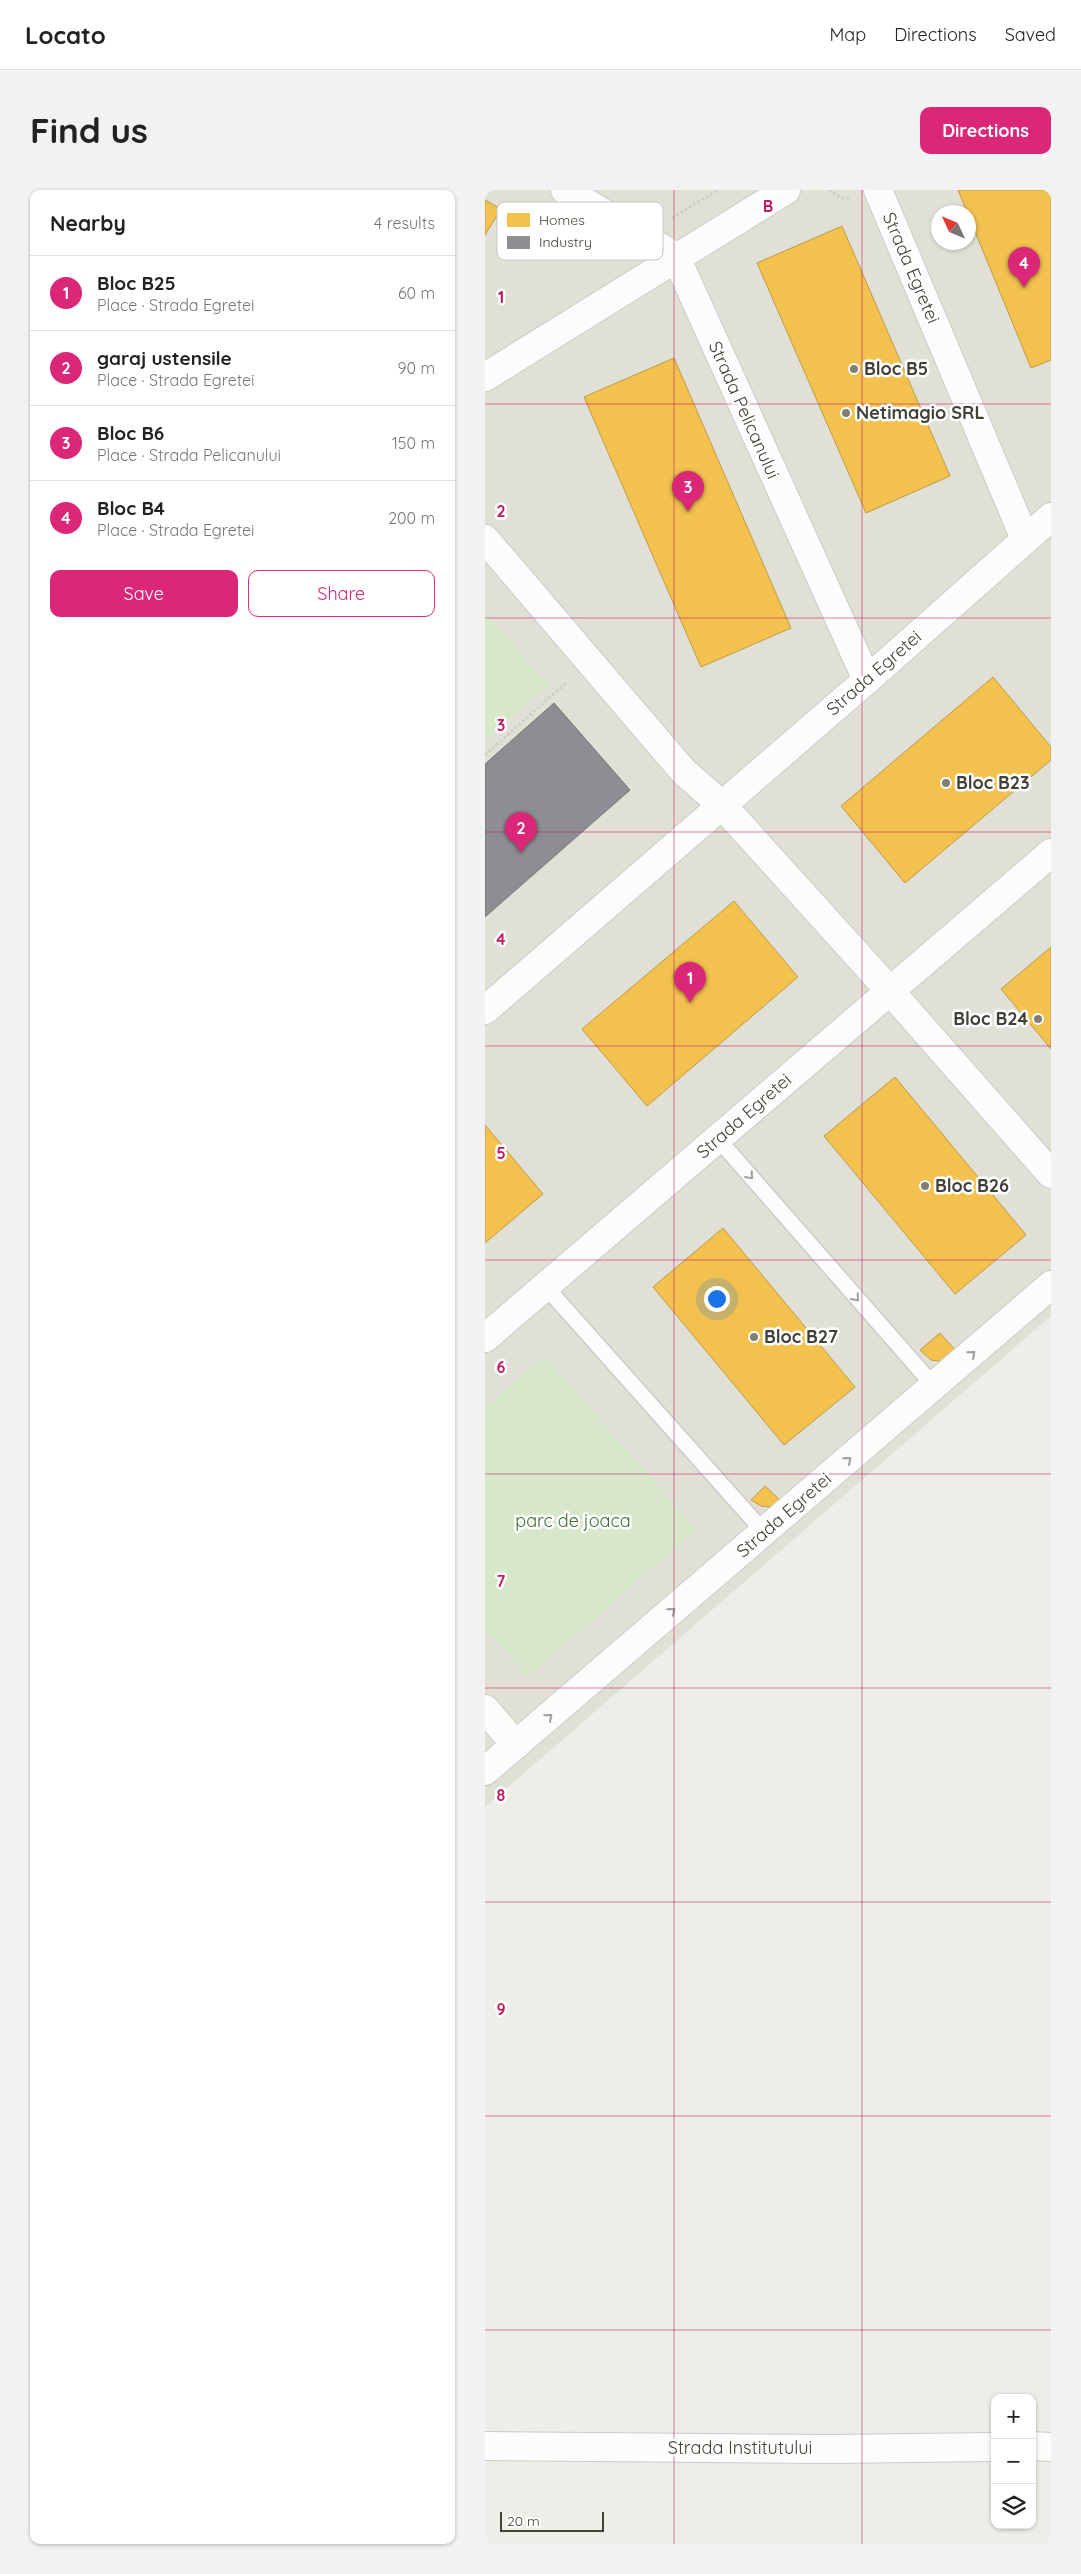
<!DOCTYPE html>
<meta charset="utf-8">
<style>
body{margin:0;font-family:Quicksand,sans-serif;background:#f2f2f2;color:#222}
.controls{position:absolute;right:15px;bottom:15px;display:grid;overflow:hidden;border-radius:10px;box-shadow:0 1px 4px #0004}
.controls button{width:45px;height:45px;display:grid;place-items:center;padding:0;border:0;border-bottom:1px solid #e0e0e0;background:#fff;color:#222;font:25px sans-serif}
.compass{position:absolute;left:446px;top:15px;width:45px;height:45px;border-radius:50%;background:#fff;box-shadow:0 1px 4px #0004;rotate:314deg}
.scale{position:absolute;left:15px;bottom:12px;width:104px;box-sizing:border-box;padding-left:5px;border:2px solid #434036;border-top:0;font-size:14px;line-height:18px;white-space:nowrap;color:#434036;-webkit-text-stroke:4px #fff;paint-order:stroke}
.you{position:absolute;left:231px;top:1108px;width:18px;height:18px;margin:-12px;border:4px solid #fff;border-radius:50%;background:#1a73e8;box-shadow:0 0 0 8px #1a73e833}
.badge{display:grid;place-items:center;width:32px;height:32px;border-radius:50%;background:#db2777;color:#fff;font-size:16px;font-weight:700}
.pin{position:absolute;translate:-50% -41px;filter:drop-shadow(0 1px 2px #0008)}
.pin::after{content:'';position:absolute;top:26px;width:18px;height:15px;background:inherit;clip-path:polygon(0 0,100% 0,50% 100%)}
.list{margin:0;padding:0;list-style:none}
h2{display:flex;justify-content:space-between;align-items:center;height:65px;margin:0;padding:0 20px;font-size:21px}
h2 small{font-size:16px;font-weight:400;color:#767676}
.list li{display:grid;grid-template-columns:32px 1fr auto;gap:15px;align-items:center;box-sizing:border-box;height:75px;padding:0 20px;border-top:1px solid #e0e0e0}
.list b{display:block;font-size:19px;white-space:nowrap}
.list p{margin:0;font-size:16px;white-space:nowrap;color:#767676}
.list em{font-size:16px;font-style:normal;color:#767676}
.actions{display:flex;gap:10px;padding:15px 20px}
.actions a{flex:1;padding:11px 0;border:1px solid #db2777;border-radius:10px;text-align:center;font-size:18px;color:#db2777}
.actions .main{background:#db2777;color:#fff}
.icon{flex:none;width:28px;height:28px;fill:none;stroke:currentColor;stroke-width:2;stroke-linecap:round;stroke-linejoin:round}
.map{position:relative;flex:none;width:566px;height:2354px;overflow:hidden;border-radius:10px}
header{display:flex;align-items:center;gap:30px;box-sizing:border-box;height:70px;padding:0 25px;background:#fff;border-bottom:1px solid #e0e0e0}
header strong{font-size:24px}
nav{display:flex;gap:28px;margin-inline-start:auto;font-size:18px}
.intro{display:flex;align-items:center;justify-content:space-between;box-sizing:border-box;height:120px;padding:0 30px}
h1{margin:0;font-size:35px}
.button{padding:12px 22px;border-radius:10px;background:#db2777;color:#fff;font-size:18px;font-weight:700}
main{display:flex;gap:30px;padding:0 30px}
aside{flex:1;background:#fff;border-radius:10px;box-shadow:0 1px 4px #0004}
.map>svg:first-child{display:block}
.residential{fill:#e1e0d6;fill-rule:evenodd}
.green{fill:#d6e7ca}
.homes{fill:#f2c14e;stroke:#be9a47}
.industry{fill:#8d8d92;stroke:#777676}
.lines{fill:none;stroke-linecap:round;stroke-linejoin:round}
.lane-casing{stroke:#cccbc6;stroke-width:18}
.street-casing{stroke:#cccbc6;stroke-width:30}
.path{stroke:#cfceca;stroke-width:3;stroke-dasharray:2.5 2.5;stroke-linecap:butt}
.lane{stroke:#fcfcfc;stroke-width:15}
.street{stroke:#fcfcfc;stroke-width:28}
.oneway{stroke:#a09e99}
.grid{fill:none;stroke:#c2185b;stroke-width:1;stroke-opacity:0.55}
.poi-dot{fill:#7f7d74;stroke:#fff;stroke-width:2}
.labels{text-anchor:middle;stroke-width:5;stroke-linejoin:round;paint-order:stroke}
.street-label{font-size:18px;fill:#434036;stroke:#fff}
.poi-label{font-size:18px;font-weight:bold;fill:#434036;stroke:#fff;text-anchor:start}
.park-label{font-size:18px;fill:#3b6e2f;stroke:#fff}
.key{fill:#fff;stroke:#c7c6c3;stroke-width:1}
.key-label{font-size:14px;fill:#434036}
.grid-label{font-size:16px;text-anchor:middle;font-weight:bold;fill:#c2185b;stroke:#fff;stroke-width:5;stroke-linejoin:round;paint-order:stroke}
</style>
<header>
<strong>Locato</strong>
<nav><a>Map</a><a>Directions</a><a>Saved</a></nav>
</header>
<div class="intro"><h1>Find us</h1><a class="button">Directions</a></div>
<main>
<aside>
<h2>Nearby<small>4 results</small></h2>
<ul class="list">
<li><span class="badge">1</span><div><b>Bloc B25</b><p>Place · Strada Egretei</p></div><em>60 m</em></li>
<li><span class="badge">2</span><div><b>garaj ustensile</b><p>Place · Strada Egretei</p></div><em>90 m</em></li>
<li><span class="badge">3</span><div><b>Bloc B6</b><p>Place · Strada Pelicanului</p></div><em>150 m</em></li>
<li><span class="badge">4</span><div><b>Bloc B4</b><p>Place · Strada Egretei</p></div><em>200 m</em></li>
</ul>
<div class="actions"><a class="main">Save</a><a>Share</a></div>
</aside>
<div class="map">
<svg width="566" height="2354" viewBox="0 0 566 2354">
<rect width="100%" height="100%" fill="#eeeee8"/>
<!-- residential -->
<path class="residential" d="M0,0H566V1126L0,1617ZM453,22H483V52H453Z"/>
<!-- green -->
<g class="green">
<polygon points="0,422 64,495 0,551"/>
<polygon points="60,1166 212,1340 42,1487 0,1439 0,1217"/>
</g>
<!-- homes -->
<g class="homes">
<polygon points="473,0 566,0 566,170 546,178"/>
<polygon points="0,10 16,19 0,45"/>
<polygon points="357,36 465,286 381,323 272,73"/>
<polygon points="189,168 306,438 216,477 99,207"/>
<polygon points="508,487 566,557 566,570 420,693 356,616"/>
<polygon points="249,711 313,787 162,916 97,839"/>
<polygon points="566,757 566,859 516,799"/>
<polygon points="410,887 541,1045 470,1104 339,946"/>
<polygon points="0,935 58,1004 0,1053"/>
<polygon points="238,1038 370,1197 299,1255 168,1097"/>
<polygon points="455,1143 473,1163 460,1172 446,1170 435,1160"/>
<polygon points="280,1296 295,1310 286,1317 276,1316 266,1310"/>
</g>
<!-- industry -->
<polygon class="industry" points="69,513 145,600 0,727 0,574"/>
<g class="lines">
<defs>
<g id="lane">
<polyline points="233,949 449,1196"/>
<polyline points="60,1096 279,1342"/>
</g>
<g id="street">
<polyline points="80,0 191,67 382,490"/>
<polyline points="393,0 540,349"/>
<polyline points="0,187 301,0"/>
<polyline points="0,349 199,582 237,615 405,801 566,984"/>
<polyline points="0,820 382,490 566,327"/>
<polyline points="0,1148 566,663"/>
<polyline points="0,1519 31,1555"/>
<polyline points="0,1581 566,1095"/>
<polyline points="0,2256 345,2259 510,2257"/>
<polyline points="547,2256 566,2257"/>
</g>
</defs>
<!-- lane casing -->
<use href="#lane" class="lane-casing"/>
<!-- street casing -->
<use href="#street" class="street-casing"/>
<!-- path -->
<g class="path">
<polyline points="344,0 355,7 364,9"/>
<polyline points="187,28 233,0"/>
<polyline points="0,565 82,492"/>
</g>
<!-- lane -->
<use href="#lane" class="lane"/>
<!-- street -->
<use href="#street" class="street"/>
</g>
<!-- one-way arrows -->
<defs><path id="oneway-chevron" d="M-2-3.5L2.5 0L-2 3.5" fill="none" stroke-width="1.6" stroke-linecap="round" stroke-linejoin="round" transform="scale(1.25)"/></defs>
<g class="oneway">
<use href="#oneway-chevron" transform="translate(265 986) rotate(49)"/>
<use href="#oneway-chevron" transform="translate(371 1108) rotate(49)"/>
<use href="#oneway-chevron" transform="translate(487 1164) rotate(-41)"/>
<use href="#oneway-chevron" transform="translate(363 1270) rotate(-41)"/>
<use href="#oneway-chevron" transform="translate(187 1421) rotate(-41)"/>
<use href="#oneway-chevron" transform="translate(64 1527) rotate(-41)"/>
</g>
<!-- grid -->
<path class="grid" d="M189,0V2354M377,0V2354M0,214H566M0,428H566M0,642H566M0,856H566M0,1070H566M0,1284H566M0,1498H566M0,1712H566M0,1926H566M0,2140H566"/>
<!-- markers -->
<g class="poi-dot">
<circle cx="369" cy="179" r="5"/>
<circle cx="361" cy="223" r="5"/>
<circle cx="461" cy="593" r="5"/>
<circle cx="553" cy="829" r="5"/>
<circle cx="440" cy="996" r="5"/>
<circle cx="269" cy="1147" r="5"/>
</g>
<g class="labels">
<!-- street labels -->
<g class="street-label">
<text transform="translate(426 78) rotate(67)" y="6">Strada Egretei</text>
<text transform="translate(259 220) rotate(66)" y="6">Strada Pelicanului</text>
<text transform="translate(389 483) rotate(-41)" y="6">Strada Egretei</text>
<text transform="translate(259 926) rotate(-41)" y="6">Strada Egretei</text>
<text transform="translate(299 1325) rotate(-41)" y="6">Strada Egretei</text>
<text x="255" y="2264">Strada Institutului</text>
</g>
<!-- poi labels -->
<g class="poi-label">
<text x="379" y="185">Bloc B5</text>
<text x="371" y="229">Netimagio SRL</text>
<text x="471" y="599">Bloc B23</text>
<text x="543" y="835" text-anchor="end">Bloc B24</text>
<text x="450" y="1002">Bloc B26</text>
<text x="279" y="1153">Bloc B27</text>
</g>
<!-- park labels -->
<g class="park-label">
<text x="88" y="1337">parc de joaca</text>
</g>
</g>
<!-- legend -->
<rect x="12" y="12" width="166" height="58" rx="8" class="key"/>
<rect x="22" y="23" width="23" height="14" fill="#f2c14e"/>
<rect x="22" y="46" width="23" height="13" fill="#8d8d92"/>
<g class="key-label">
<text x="54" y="35">Homes</text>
<text x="54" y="57">Industry</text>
</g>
<g class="grid-label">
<text x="283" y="22">B</text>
<text x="16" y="113">1</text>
<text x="16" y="327">2</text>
<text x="16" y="541">3</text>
<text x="16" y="755">4</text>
<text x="16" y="969">5</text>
<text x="16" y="1183">6</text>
<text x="16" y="1397">7</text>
<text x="16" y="1611">8</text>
<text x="16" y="1825">9</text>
</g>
</svg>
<div class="controls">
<button>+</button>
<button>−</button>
<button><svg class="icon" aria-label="layers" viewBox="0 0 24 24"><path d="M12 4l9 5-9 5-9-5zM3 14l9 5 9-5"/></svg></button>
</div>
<svg class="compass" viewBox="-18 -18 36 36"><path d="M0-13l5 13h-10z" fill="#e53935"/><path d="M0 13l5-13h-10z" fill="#767676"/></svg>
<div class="scale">20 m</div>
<div class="you"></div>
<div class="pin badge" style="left:205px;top:813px">1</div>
<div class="pin badge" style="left:36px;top:663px">2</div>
<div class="pin badge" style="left:203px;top:322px">3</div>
<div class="pin badge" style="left:539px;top:98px">4</div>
</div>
</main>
